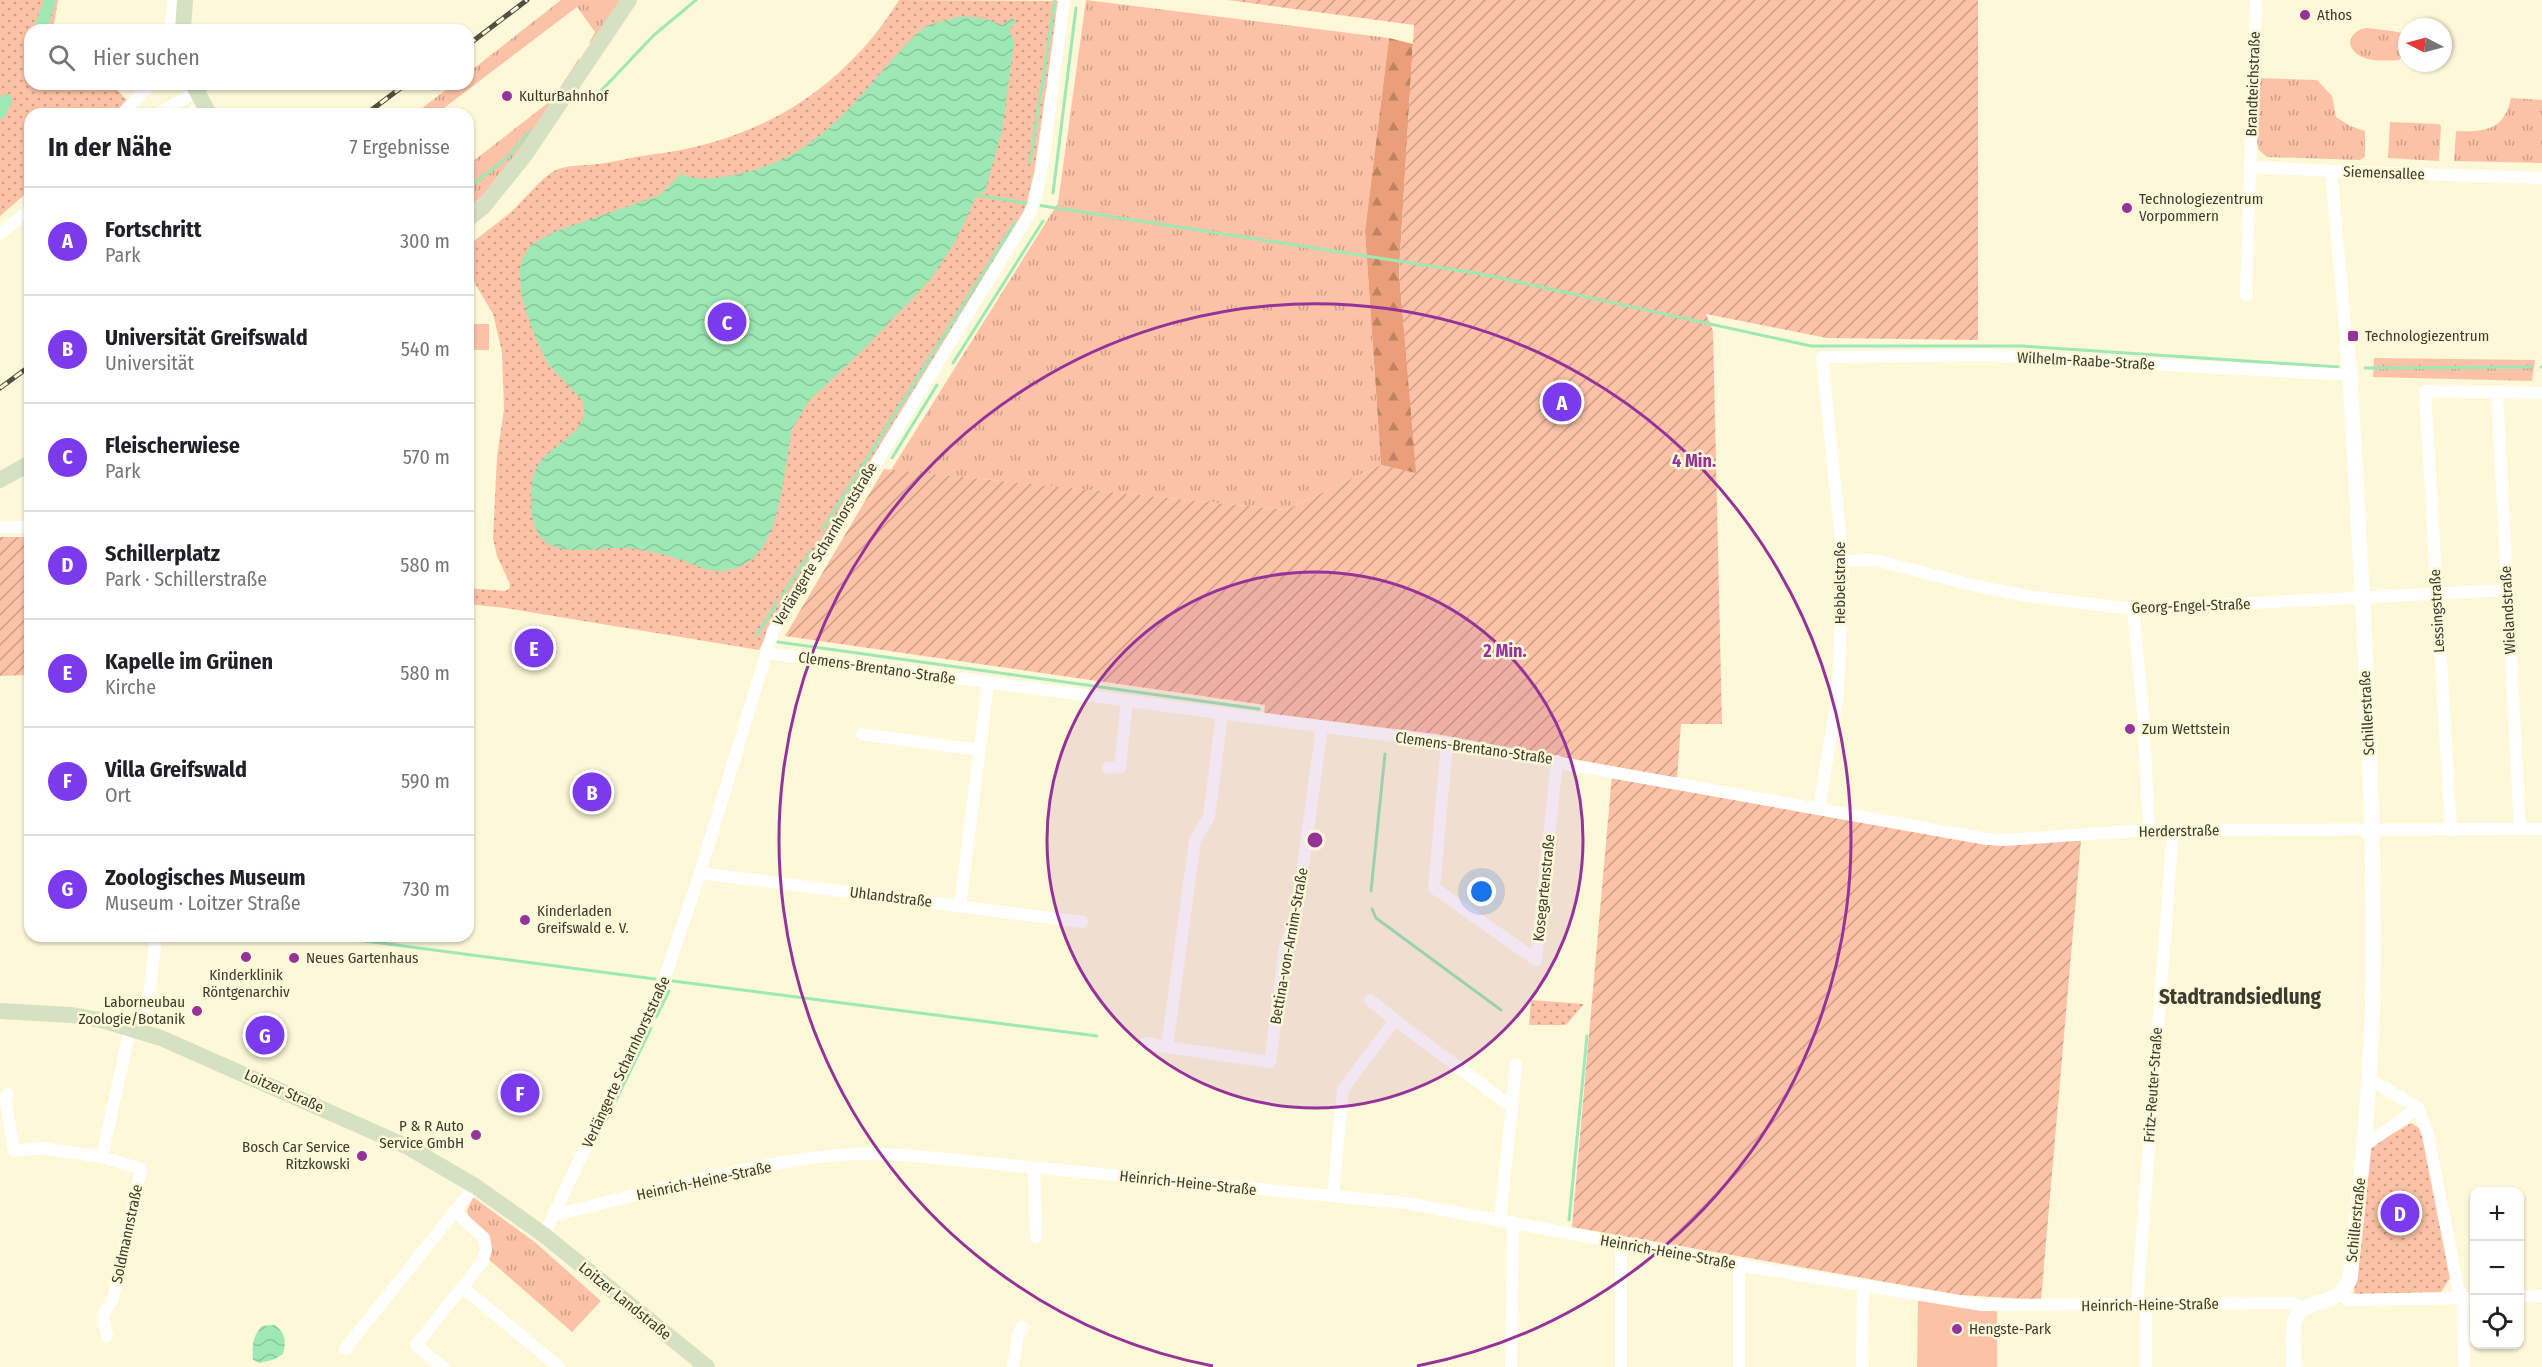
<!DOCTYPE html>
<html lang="de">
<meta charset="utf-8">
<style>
body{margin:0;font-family:"Fira Sans Condensed",sans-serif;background:#f2f2f2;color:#202124}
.controls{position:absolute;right:18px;bottom:18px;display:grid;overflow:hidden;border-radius:12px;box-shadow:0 2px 4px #0004}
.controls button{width:54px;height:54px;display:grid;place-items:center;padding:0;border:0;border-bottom:2px solid #e0e0e0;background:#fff;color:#202124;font:30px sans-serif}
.compass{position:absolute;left:2398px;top:18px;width:54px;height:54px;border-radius:50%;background:#fff;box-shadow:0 2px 4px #0004;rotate:276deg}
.you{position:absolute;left:1482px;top:892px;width:21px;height:21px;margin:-15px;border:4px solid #fff;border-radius:50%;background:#1a73e8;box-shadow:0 0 0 9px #1a73e833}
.badge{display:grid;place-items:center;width:39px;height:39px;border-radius:50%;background:#7c3aed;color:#fff;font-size:20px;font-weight:700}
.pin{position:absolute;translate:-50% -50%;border:3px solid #fff;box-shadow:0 2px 6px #0006}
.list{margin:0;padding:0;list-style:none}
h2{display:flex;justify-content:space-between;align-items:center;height:78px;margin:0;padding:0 24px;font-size:26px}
h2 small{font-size:20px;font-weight:400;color:#757577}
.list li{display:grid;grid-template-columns:39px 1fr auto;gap:18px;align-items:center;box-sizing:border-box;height:108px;padding:0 24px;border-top:2px solid #e0e0e0}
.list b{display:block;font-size:22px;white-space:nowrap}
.list p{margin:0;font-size:20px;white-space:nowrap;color:#757577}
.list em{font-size:20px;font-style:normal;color:#757577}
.icon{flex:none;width:33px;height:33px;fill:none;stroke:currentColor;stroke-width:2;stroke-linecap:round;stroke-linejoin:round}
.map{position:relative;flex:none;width:2542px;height:1367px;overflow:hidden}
.search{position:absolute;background:#fff;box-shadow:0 2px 4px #0004;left:24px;top:24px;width:450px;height:66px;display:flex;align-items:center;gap:15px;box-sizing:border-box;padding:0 21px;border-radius:18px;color:#757577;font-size:22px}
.panel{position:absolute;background:#fff;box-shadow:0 2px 4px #0004;left:24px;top:108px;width:450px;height:834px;border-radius:18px}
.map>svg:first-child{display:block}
.grass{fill:url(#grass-tufts)}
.forest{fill:url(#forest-firs)}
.park{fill:url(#park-dots)}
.garden{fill:url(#garden-furrows)}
.pitch{fill:#fbc2a7}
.water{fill:url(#water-waves)}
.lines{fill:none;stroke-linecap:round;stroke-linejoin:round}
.stream{stroke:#9de8b4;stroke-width:3}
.canal{stroke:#9de8b4;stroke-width:12}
.minor{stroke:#fff;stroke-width:12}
.tertiary{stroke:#fff;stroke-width:15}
.secondary{stroke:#d6e1c4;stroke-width:16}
.rail-casing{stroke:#524f41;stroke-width:5}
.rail{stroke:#fdf8d8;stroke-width:3;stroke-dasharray:9;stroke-linecap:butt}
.ring{fill:none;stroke:#96339a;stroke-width:3}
.poi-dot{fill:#96339a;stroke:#fdf8d8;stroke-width:2}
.labels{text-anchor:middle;stroke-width:5;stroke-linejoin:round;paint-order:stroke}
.poi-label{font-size:15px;fill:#3d3b2f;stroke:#fdf8d8;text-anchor:start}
.street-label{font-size:15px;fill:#3d3b2f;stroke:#fdf8d8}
.district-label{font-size:21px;font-weight:bold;fill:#3d3b2f;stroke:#fdf8d8}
.centre{fill:#96339a;stroke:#fdf8d8;stroke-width:3}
.ring-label{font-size:18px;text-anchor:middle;font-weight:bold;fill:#96339a;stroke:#fdf8d8;stroke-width:5;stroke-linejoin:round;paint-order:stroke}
</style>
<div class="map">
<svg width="2542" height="1367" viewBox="0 0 2542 1367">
<defs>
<pattern id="grass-tufts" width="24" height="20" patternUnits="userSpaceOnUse" patternTransform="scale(1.5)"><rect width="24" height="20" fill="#fbc2a7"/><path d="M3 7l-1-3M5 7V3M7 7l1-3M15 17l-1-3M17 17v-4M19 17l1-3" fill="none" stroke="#cc9f88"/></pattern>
<pattern id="forest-firs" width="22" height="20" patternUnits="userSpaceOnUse" patternTransform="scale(1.5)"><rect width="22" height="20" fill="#ea9f7a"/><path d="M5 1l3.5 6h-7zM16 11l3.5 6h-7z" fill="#bf8364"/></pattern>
<pattern id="park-dots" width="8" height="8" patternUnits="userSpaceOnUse" patternTransform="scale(1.5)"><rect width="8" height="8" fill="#fbc2a7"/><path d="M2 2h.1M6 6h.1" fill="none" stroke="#cc9f88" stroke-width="1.8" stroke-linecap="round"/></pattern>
<pattern id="garden-furrows" width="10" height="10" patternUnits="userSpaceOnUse" patternTransform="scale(1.5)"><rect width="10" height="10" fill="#fbc2a7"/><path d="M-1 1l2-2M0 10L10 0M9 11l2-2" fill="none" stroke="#cc9f88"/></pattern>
<pattern id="water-waves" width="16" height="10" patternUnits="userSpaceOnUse" patternTransform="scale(1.5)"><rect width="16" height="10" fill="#9de8b4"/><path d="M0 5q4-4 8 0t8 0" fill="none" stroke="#88c89b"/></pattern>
</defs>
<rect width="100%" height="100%" fill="#fdf8d8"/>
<!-- grass -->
<g class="grass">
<polygon points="561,0 622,0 594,42 589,43 595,32 577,7 436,114 414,114 454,84 468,84 468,73"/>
<polygon points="1086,0 1389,38 1365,231 1381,465 1286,510 891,470 1058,203"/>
<path d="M2367,28L2392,31L2402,33L2407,38V52L2399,60C2382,61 2355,63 2350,43C2352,34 2357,29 2367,28Z"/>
<path d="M579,58V64C545,114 513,168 468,210V165L553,99Z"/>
<polygon points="2259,78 2317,80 2332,96 2336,117 2350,126 2365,131 2365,157 2360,160 2267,157 2259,150 2256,139"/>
<path d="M2511,98L2542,100V163L2454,161L2456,131C2484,132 2504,131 2511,98Z"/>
<polygon points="2390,122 2439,124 2441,126 2439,161 2388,158"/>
<polygon points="2374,358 2535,360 2532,381 2373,377"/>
<polygon points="473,1197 536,1243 601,1301 572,1332 486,1257 476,1225 468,1215 467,1210"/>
</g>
<!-- forest -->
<polygon class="forest" points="1389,38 1413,44 1399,272 1417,474 1381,465 1365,231"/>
<!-- park -->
<g class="park">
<polygon points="0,0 58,0 53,30 30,30 30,84 111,84 127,100 114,114 30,114 30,190 0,216"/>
<path d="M899,0L1059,1L1034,173L1024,214L784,603L759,650L505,608L468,604V588L505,591L509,589L510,584L497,556L493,539L497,457L504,409L502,352L493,314L468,272V246C482,234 497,224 511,212C525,199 538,181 554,171C567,164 585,166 599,164C616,162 632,157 648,155C754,144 843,91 899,0Z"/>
<polygon points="1531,1000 1584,1004 1566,1025 1529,1025"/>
<polygon points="2411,1123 2422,1130 2425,1137 2450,1278 2441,1292 2357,1294 2354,1293 2368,1148"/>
</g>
<!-- garden -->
<g class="garden">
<polygon points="1228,0 1978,0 1978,340 1827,338 1706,314 1713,331 1722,724 1681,724 1677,778 1436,734 1264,713 1265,705 785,636 884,469 1286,510 1381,465 1416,473 1399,272 1414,25"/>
<polygon points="0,537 30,537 30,675 0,676"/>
<polygon points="1612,775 1933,835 2081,840 2041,1300 1960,1295 1572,1227"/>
</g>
<!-- pitch -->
<g class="pitch">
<rect x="468" y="324" width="21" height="26"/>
<polygon points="1918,1300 1997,1311 1997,1367 1917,1367"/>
</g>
<!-- water -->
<g class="water">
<path d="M962,16L985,19L1003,25L1012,18L1016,22L1009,30L1013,39V50L1002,131L985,191L977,195L955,242L930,280L863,350L809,401L792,429C784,465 782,533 753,558C745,565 731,571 720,571C705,571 694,564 681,560C662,553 643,549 623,548C598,547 551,559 538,533C532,522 531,510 531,498C531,488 532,475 537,467C550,444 595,431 582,400L548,364L533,332L521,294L520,269L523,258L531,245L554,232L658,196L681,174C701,182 714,178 734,175C825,158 858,93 917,33L929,25Z"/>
<path d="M275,1325C286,1334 286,1341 283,1354L275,1359L260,1363L253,1360C252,1346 252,1337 262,1326Z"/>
</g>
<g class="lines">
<!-- stream -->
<g class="stream">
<polyline points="599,93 654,35 696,0"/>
<polyline points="1030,163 1055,0"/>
<polyline points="468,188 508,157 529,132"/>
<polyline points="1053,193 1076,8"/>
<polyline points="977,195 1031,204"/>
<polyline points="1037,205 1482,274 1811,346 2021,346 2338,367"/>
<polyline points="953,363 1043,221"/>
<polyline points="2541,367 2542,367"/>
<polyline points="2365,368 2531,367"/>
<polyline points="892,458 937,385"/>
<polyline points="823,529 1015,222"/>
<polyline points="782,596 811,551"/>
<polyline points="757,635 777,603"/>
<polyline points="778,642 1259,709"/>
<polyline points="1371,891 1385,754"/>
<polyline points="1372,909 1376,918 1501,1010"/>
<polyline points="327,936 655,979"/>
<polyline points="673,981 1097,1036"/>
<polyline points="656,1017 669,991"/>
<polyline points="616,1100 651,1028"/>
<polyline points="606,1120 611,1109"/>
<polyline points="1569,1220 1587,1036"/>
</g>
<!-- canal -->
<g class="canal">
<polyline points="40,30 50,0"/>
<polyline points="30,58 30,59"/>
<polyline points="0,113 6,100"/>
</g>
<!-- minor -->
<g class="minor">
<polyline points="170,30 174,0"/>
<polyline points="122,114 151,84"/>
<polyline points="158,114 196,92"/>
<polyline points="187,114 204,107"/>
<polyline points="2250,167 2331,171"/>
<polyline points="0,234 30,209"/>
<polyline points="2246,295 2256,0"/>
<polyline points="2347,347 2331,171 2542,178"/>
<polyline points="2497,392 2520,828"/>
<polyline points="0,527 30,527"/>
<polyline points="1843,561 1875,560 1976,586 2034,597 2133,609 2507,590"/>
<polyline points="2133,609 2143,711 2149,830"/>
<polyline points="767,653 1447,743 1987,839 2004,840 2149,830 2542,829"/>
<polyline points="1222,714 1209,817 1195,840 1167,1047 1270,1062 1285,948 1297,910 1322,727"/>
<polyline points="862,734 979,750"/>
<polyline points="1447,743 1434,888 1536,960 1557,761"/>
<polyline points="1108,768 1120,767 1127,701"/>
<polyline points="1819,809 1838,693 1843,561 1822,357 1987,355 2350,375"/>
<polyline points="2451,830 2425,391 2542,393"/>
<polyline points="700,873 1082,922"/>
<polyline points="960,906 988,683"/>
<polyline points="1370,1000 1395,1020"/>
<polyline points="139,1031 150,989 156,936"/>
<polyline points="1146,1043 1167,1047"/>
<polyline points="2369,1079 2418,1108 2428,1135 2458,1288 2463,1298 2464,1367"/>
<polyline points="8,1094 5,1098 14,1151 42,1148 102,1157"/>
<polyline points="1512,1107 1516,1064"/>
<polyline points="2364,1146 2418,1108"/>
<polyline points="1034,1168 1036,1237"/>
<polyline points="1333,1196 1343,1089 1395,1020 1512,1107 1500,1219"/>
<path d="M555,1215C650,1192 752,1162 849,1154C867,1153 886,1154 904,1155L1406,1203L1739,1265L1982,1305L2292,1303L2303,1308"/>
<polyline points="544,1235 662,986 700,873 773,631 1028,216 1035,201 1043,162 1064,0"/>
<polyline points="1621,1244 1621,1367"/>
<polyline points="1739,1265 1739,1367"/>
<polyline points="462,1287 559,1367"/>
<polyline points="2340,1294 2347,1300 2474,1298"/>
<polyline points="2520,1297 2542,1296"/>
<polyline points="2137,1305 2173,830"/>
<polyline points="2146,1305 2146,1367"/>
<polyline points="107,1336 103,1315 113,1299 141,1169 102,1157 130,1029"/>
<polyline points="345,1349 475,1186"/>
<polyline points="443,1367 416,1345 483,1261 486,1249 484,1238 454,1211"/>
<polyline points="1013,1367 1018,1335 1022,1327"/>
<polyline points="1511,1367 1513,1222"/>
<polyline points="1862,1367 1863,1287"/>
</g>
<!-- tertiary -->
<path class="tertiary" d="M2294,1367C2294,1354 2292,1337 2294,1324C2299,1300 2323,1306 2339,1294C2344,1290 2347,1284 2350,1279C2361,1179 2372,1080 2373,979C2375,778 2361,576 2350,375L2347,347"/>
<!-- secondary -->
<g class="secondary">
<polyline points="183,30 185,0"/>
<polyline points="193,84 209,114"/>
<polyline points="468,219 483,207 525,155 629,0"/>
<polyline points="0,480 30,463"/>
<polyline points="0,1011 72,1015 105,1021 161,1038 408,1147 475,1186 544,1235 707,1367"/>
</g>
<defs>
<g id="rail">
<polyline points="468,45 527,0"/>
<polyline points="366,114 406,84"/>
<polyline points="0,388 30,366"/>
</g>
</defs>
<!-- rail casing -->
<use href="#rail" class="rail-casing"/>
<!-- rail -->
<use href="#rail" class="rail"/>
</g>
<!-- distance rings -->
<circle cx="1315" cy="840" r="268" fill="#96339a" fill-opacity=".12"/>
<g class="ring">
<circle cx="1315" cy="840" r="268"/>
<path d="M1213 1366A536 536 0 1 1 1417 1366"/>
</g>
<!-- markers -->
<g class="poi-dot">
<circle cx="2305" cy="15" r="6"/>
<circle cx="507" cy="96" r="6"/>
<circle cx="2127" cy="208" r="6"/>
<rect x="2347" y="330" width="12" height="12" rx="3"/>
<circle cx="2130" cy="729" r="6"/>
<circle cx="525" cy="920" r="6"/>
<circle cx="246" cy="957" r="6"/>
<circle cx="294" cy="958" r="6"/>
<circle cx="197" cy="1011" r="6"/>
<circle cx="476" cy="1135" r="6"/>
<circle cx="362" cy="1156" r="6"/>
<circle cx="1957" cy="1329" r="6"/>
</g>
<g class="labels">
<!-- poi labels -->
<g class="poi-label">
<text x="2317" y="20">Athos</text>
<text x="519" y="101">KulturBahnhof</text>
<text x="2139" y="204">Technologiezentrum<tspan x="2139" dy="17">Vorpommern</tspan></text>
<text x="2365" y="341">Technologiezentrum</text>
<text x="2142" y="734">Zum Wettstein</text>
<text x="537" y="916">Kinderladen<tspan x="537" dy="17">Greifswald e. V.</tspan></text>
<text x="306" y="963">Neues Gartenhaus</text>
<text x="246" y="980" text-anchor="middle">Kinderklinik<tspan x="246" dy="17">Röntgenarchiv</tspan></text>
<text x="185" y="1007" text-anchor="end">Laborneubau<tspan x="185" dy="17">Zoologie/Botanik</tspan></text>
<text x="464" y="1131" text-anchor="end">P &amp; R Auto<tspan x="464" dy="17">Service GmbH</tspan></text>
<text x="350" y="1152" text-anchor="end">Bosch Car Service<tspan x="350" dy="17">Ritzkowski</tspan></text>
<text x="1969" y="1334">Hengste-Park</text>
</g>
<!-- street labels -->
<g class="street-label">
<text transform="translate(2253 84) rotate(-88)" y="5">Brandteichstraße</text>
<text transform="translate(2384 173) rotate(2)" y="5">Siemensallee</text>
<text transform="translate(2086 361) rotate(3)" y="5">Wilhelm-Raabe-Straße</text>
<text transform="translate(825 544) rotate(-59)" y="5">Verlängerte Scharnhorststraße</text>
<text transform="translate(1840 583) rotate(-90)" y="5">Hebbelstraße</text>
<text transform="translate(2191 606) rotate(-2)" y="5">Georg-Engel-Straße</text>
<text transform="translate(2508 610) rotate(-93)" y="5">Wielandstraße</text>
<text transform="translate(2437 611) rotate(-93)" y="5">Lessingstraße</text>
<text transform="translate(877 668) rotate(8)" y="5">Clemens-Brentano-Straße</text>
<text transform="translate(2367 713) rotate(-93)" y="5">Schillerstraße</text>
<text transform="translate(1474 748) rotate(8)" y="5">Clemens-Brentano-Straße</text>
<text transform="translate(2179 831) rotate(-1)" y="5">Herderstraße</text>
<text transform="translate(1544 888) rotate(-84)" y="5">Kosegartenstraße</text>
<text transform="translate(891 897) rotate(7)" y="5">Uhlandstraße</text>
<text transform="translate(1289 946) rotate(-80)" y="5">Bettina-von-Arnim-Straße</text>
<text transform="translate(626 1062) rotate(-65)" y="5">Verlängerte Scharnhorststraße</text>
<text transform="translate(2153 1085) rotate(-86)" y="5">Fritz-Reuter-Straße</text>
<text transform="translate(284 1091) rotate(24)" y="5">Loitzer Straße</text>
<text transform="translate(704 1181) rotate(-12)" y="5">Heinrich-Heine-Straße</text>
<text transform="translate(1188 1183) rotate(6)" y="5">Heinrich-Heine-Straße</text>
<text transform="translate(2356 1220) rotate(-84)" y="5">Schillerstraße</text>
<text transform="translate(127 1234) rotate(-78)" y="5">Soldmannstraße</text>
<text transform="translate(1668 1252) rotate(10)" y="5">Heinrich-Heine-Straße</text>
<text transform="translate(625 1301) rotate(39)" y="5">Loitzer Landstraße</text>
<text transform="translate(2150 1305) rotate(-1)" y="5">Heinrich-Heine-Straße</text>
</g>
<!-- district labels -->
<g class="district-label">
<text x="2240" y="1004">Stadtrandsiedlung</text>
</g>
</g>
<circle cx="1315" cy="840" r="9" class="centre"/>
<g class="ring-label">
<text x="1694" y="467">4 Min.</text>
<text x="1505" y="657">2 Min.</text>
</g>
</svg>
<div class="controls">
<button>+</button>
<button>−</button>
<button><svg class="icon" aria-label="locate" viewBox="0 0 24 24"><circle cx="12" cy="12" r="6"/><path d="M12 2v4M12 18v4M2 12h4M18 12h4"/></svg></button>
</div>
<svg class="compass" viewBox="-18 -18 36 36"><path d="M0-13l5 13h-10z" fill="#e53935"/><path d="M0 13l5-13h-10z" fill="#757577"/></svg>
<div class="you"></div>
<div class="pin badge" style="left:1562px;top:402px">A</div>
<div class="pin badge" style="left:592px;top:792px">B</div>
<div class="pin badge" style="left:727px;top:322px">C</div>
<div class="pin badge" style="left:2400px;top:1213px">D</div>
<div class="pin badge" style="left:534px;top:648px">E</div>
<div class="pin badge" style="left:520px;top:1093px">F</div>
<div class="pin badge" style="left:265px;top:1035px">G</div>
<div class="search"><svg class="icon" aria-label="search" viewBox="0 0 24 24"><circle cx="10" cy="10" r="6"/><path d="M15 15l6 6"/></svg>Hier suchen</div>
<section class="panel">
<h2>In der Nähe<small>7 Ergebnisse</small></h2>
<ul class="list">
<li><span class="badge">A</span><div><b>Fortschritt</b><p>Park</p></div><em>300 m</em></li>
<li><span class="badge">B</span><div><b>Universität Greifswald</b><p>Universität</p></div><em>540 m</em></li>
<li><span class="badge">C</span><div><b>Fleischerwiese</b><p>Park</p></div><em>570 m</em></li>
<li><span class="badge">D</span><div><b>Schillerplatz</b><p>Park · Schillerstraße</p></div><em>580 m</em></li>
<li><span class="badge">E</span><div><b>Kapelle im Grünen</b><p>Kirche</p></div><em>580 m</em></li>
<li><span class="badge">F</span><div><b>Villa Greifswald</b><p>Ort</p></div><em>590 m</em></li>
<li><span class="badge">G</span><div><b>Zoologisches Museum</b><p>Museum · Loitzer Straße</p></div><em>730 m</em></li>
</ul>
</section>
</div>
